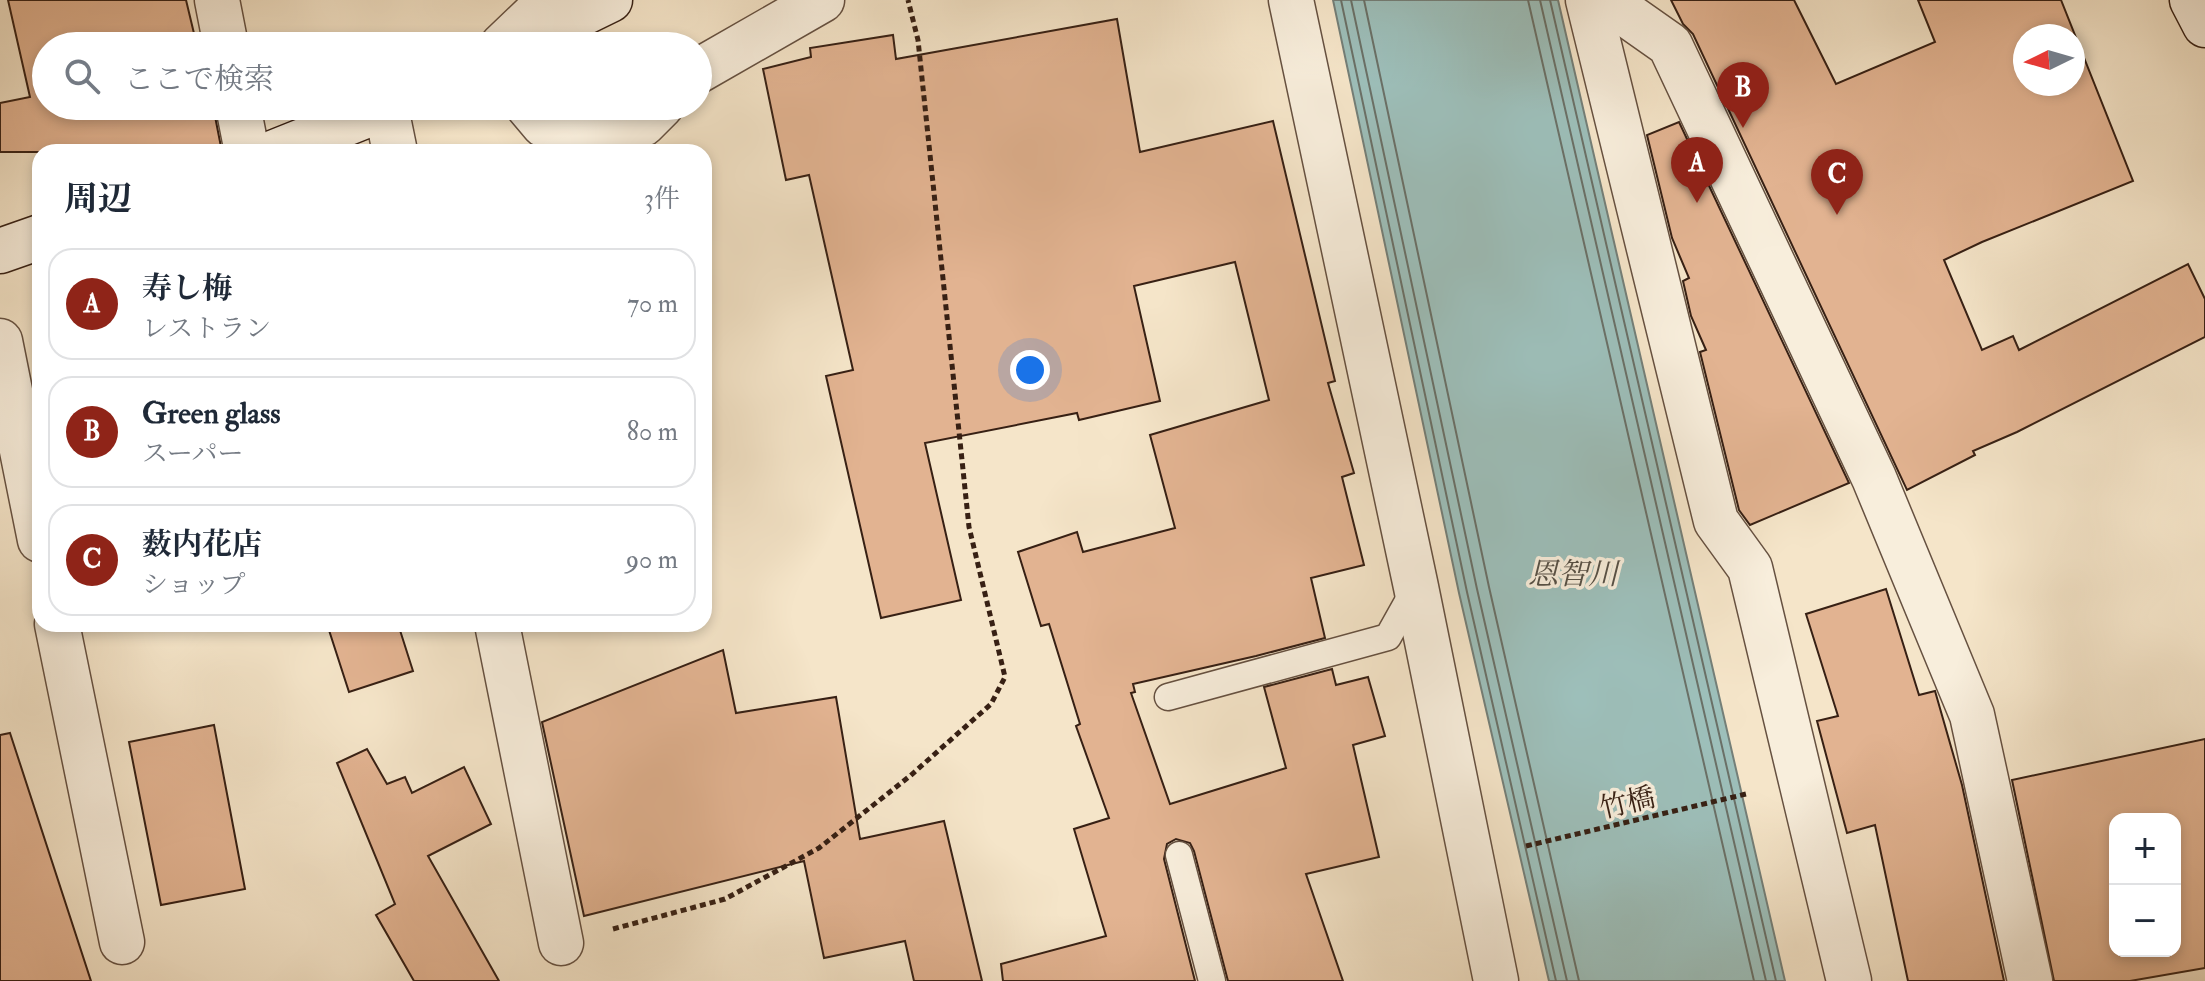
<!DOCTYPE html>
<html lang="ja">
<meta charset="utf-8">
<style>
body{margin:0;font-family:"IM FELL Double Pica","Noto Serif JP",serif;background:#f6f6f7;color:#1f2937}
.controls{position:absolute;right:24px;bottom:24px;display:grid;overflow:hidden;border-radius:16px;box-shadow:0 4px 12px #0003}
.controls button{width:72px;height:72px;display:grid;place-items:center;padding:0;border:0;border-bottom:2px solid #e0e1e3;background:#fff;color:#1f2937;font:40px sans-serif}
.compass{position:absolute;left:2013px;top:24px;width:72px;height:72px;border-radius:50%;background:#fff;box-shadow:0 4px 12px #0003;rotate:265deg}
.you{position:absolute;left:1030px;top:370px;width:28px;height:28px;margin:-20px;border:6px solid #fff;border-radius:50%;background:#1a73e8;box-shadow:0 0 0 12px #1a73e833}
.badge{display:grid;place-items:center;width:52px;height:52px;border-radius:50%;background:#8f2418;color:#fff;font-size:26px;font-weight:700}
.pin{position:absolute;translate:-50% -66px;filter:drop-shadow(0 2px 4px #0008)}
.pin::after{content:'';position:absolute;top:42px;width:28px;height:24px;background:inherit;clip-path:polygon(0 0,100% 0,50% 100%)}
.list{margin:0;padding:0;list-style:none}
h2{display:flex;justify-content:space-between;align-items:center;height:104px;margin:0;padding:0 32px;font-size:34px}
h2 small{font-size:26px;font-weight:400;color:#747a83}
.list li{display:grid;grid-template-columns:52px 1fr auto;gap:24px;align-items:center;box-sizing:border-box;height:112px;margin:0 16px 16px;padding:0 16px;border:2px solid #e0e1e3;border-radius:24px}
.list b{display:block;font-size:30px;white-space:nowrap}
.list p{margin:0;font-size:26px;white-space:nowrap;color:#747a83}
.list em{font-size:26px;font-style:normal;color:#747a83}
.icon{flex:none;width:44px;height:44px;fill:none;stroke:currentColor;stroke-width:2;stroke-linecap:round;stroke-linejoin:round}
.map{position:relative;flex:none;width:2205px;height:981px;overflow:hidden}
.search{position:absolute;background:#fff;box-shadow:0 4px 12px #0003;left:32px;top:32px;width:680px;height:88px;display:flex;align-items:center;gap:20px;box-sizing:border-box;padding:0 28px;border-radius:44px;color:#747a83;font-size:30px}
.panel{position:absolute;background:#fff;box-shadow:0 4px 12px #0003;left:32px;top:144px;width:680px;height:488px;border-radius:24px}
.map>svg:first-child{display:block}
.water{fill:#9dbfba;stroke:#747f78;stroke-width:2}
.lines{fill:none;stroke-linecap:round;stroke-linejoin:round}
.shore{stroke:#6a7067;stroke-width:2}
.building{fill:#e2b391;stroke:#372014;stroke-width:2;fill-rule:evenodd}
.lane-casing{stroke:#665141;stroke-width:29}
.street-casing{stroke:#665141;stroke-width:47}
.secondary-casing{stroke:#372014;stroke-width:47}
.path{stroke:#372014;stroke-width:5;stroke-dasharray:6 4;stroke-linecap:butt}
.lane{stroke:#f8eedc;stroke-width:26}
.street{stroke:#f8eedc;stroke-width:44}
.secondary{stroke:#f8eedc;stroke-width:44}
.labels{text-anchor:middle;stroke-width:7;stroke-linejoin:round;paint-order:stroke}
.street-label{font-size:28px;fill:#372014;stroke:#f8eedc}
.water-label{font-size:30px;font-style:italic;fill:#565046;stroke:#f8eedc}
</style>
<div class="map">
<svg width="2205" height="981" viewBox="0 0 2205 981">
<rect width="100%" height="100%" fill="#f5e5c9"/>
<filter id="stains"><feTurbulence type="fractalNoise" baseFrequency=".0025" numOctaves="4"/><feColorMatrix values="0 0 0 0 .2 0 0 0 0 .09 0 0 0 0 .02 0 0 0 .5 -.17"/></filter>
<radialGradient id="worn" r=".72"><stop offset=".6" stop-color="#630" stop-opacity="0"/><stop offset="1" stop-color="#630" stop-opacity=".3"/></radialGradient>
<!-- water -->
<polygon class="water" points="1333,0 1558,0 1785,981 1549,981 1459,593"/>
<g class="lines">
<!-- shore -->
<g class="shore">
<polyline points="1341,0 1467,592 1556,981"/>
<polyline points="1351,0 1477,589 1567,981"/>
<polyline points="1364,0 1489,587 1579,981"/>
<polyline points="1528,0 1754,981"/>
<polyline points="1540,0 1766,981"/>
<polyline points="1550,0 1776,981"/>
</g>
</g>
<!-- building -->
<g class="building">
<polygon points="8,0 186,0 197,46 46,46 46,106 213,106 222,152 0,152 0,103 30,97"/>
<path d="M1671,0H1794L1836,84L1935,42L1918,0H2061L2133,181L1982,242L1944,260L1982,350L2013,336L2019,350L2188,264L2205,299V337L2017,432L1973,451L1975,455L1907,490L1693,34L1683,24ZM2025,36H2073V84H2025Z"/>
<polygon points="1117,19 1140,152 1273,121 1335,381 1328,383 1354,473 1342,477 1364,565 1311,578 1325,638 1256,656 1133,684 1135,692 1131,693 1170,804 1286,768 1264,687 1332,669 1336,685 1368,677 1385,736 1353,745 1379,857 1306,874 1343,981 1228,981 1194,851 1190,843 1176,839 1167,844 1164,859 1195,981 1003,981 1001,964 1106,936 1074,829 1109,818 1076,726 1080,724 1049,624 1041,626 1018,552 1077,532 1083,552 1175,528 1150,435 1269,400 1235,262 1134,286 1160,401 1079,420 1077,413 925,443 961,600 881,618 826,376 853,370 809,175 786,180 763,69 811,57 810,48 893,35 896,59"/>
<polygon points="1679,122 1849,483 1750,525 1739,510 1700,352 1706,350 1691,316 1683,281 1689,278 1672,238 1647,135"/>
<polygon points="1886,589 1919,695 1935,691 1962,785 2004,981 1908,981 1875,825 1847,833 1817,721 1838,716 1806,614"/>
<polygon points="327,624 398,624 413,671 349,692"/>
<polygon points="723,650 736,713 836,697 860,839 944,821 982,981 914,981 905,941 824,958 804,861 584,916 542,722"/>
<polygon points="214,725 245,889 161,905 129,742"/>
<polygon points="10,733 91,981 0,981 0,735"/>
<path d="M2205,739V968L2130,981H2054L2012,780ZM2115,819H2175V951H2115Z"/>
<polygon points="367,749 387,784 405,777 412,793 464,767 491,824 428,856 499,981 414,981 376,915 395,904 337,763"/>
</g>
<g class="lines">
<defs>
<g id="lane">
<polyline points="1168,697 1388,637 1416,587"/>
<polyline points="1179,855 1212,981"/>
</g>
<g id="street">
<polyline points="217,0 226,46"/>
<polyline points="1291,0 1416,587 1496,981"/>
<polyline points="1588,0 1716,521 1750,568 1849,981"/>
<polyline points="1606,0 1670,45 1874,478 1972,715 2030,981"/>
<polyline points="502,46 550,0"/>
<polyline points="698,71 822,0"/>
<polyline points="238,106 247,152"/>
<polyline points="528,106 544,125 592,142 643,124 661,106"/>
<polyline points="386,108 395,152"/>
<polyline points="0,341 40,540"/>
<polyline points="57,624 122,942"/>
<polyline points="497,624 561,943"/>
</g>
<g id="secondary">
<polyline points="2192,0 2205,25"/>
<polyline points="516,46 610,0"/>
<polyline points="275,152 390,106"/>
<polyline points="0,251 40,237"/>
</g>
</defs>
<!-- lane casing -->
<use href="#lane" class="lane-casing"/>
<!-- street casing -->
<use href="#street" class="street-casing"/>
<!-- secondary casing -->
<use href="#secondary" class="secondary-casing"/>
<!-- path -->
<g class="path">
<polyline points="1526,846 1746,794"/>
<polyline points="613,929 725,899 819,848 910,776 991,704 1005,677 969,527 918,40 908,0"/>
</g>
<!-- lane -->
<use href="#lane" class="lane"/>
<!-- street -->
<use href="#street" class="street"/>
<!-- secondary -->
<use href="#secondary" class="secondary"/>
</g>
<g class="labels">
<!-- street labels -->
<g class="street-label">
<text transform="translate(1627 802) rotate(-13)" y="10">竹橋</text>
</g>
<!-- water labels -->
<g class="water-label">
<text x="1573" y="584">恩智川</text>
</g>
</g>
<rect width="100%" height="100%" filter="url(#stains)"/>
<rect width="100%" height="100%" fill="url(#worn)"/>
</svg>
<div class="controls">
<button>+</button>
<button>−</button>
</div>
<svg class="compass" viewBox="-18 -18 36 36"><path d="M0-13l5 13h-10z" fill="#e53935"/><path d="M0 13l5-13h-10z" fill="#747a83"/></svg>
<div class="you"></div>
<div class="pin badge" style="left:1697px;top:203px">A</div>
<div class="pin badge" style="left:1743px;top:128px">B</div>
<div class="pin badge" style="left:1837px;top:215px">C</div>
<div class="search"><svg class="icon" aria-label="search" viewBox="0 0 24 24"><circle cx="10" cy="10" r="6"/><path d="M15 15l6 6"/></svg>ここで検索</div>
<section class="panel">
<h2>周辺<small>3件</small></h2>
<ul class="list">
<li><span class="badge">A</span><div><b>寿し梅</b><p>レストラン</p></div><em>70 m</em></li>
<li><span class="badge">B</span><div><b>Green glass</b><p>スーパー</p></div><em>80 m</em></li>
<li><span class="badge">C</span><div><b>薮内花店</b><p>ショップ</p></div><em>90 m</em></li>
</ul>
</section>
</div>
